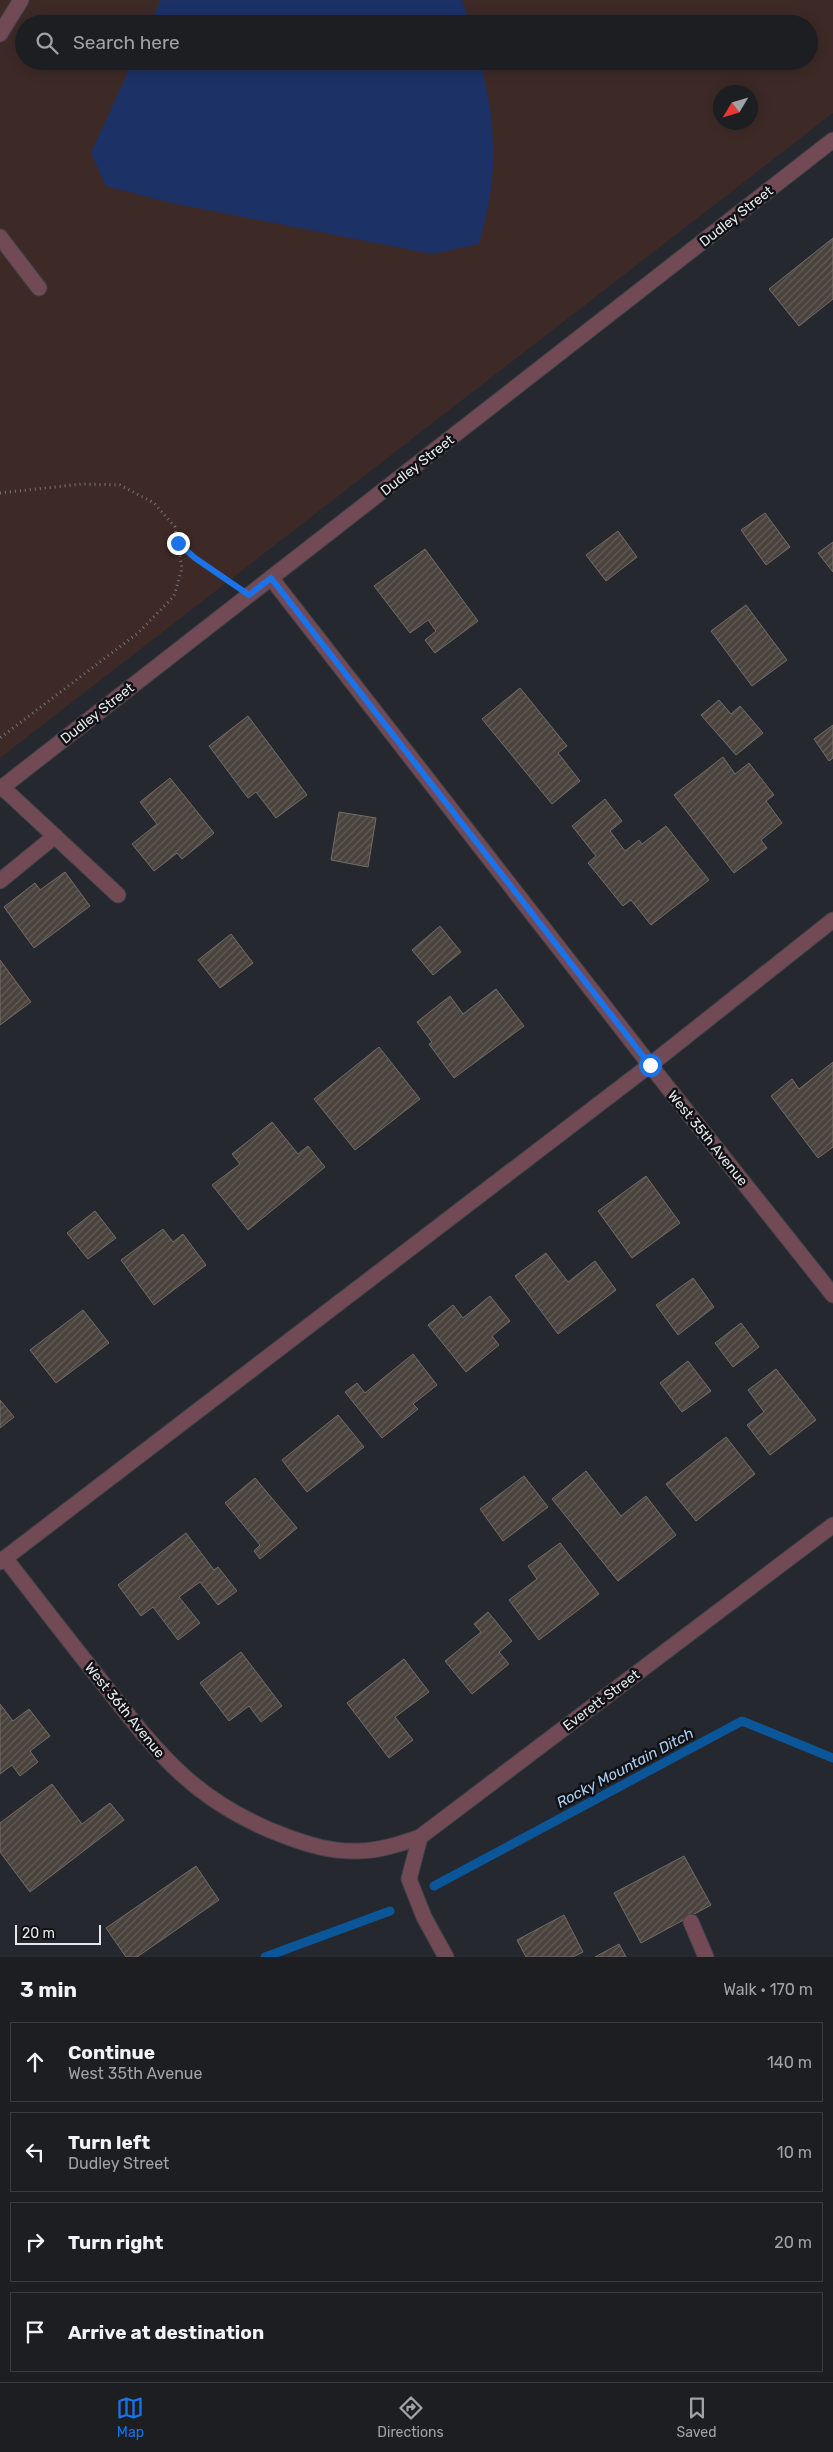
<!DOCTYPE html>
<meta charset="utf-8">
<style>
body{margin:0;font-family:Rubik,sans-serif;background:#292b2f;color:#f1f3f6}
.compass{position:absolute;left:713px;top:85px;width:45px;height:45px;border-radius:50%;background:#1c1e22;box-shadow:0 2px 12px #0003;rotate:232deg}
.scale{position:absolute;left:15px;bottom:12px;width:86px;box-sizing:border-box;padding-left:5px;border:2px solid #e5e7eb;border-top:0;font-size:14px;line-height:18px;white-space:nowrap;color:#e5e7eb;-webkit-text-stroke:4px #0f1114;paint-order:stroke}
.stop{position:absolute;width:15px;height:15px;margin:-11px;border:4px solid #1a73e8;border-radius:50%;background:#fff}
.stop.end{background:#1a73e8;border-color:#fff;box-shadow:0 1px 5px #0008}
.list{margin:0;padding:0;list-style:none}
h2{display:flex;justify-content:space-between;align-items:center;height:65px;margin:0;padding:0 20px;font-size:21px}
h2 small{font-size:16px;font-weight:400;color:#a0a2a5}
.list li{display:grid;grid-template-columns:32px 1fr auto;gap:15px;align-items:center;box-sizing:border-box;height:80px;margin:0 10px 10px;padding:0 10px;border:1px solid #3a3c40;border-radius:0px}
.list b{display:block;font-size:19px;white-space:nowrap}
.list p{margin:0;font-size:16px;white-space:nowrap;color:#a0a2a5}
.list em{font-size:16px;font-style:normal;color:#a0a2a5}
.icon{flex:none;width:28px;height:28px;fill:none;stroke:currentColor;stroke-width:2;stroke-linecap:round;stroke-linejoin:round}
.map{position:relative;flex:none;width:833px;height:1957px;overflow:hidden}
.search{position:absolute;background:#1c1e22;box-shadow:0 2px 12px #0003;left:15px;right:15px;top:15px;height:55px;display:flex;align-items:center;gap:12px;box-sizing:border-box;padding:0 18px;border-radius:28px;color:#a0a2a5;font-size:19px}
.sheet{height:425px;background:#1c1e22}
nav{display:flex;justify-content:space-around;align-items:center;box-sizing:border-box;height:70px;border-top:1px solid #3a3c40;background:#1c1e22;font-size:14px;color:#a0a2a5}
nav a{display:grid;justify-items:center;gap:2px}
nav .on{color:#1a73e8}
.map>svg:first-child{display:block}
.commercial{fill:#3d2a27;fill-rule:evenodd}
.park{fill:#1c3267}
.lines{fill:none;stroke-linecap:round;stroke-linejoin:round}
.stream{stroke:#0b5699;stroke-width:9}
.building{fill:url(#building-hatch);stroke:#746d67}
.minor-casing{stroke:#404348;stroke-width:17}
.path{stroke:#73767b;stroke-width:3;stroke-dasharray:1 4;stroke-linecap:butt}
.minor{stroke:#724a55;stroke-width:15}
.route{stroke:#1a73e8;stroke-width:6}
.labels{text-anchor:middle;stroke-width:5;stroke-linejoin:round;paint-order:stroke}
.street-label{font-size:14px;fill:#e5e7eb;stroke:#0f1114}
.water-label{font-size:15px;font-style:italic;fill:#accdf2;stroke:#0f1114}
</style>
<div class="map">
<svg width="833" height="1957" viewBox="0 0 833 1957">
<defs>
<pattern id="building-hatch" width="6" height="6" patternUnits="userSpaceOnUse" patternTransform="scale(1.25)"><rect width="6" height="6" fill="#49423d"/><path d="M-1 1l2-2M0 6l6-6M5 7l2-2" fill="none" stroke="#635d59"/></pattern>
</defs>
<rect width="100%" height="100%" fill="#25282e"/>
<!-- commercial -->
<path class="commercial" d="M0,0H833V113L0,758ZM24,24H809V61H24ZM720,92H750V122H720Z"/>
<!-- park -->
<g class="park">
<polygon points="161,0 462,0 470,24 150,24"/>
<path d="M133,61H480C492,105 497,150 490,195C488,212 483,228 479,244L432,254L167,202L106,186L91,153Z"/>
</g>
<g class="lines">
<!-- stream -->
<g class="stream">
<polyline points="434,1886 742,1721 833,1758"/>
<polyline points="265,1957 390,1911"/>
</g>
</g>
<!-- building -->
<g class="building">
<polygon points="833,238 833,299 799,326 769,289"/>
<polygon points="765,513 790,547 766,565 741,530"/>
<polygon points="618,531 637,557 606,581 586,555"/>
<polygon points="833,542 833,572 818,553"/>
<polygon points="425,549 478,621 435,653 425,640 436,631 428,620 410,633 374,586"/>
<polygon points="746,605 787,660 752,686 711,631"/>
<polygon points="520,688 567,746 558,753 580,781 552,804 482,719"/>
<polygon points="719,700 731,714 740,706 763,733 736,755 701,715"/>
<polygon points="248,716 307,795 276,818 256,792 248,798 209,746"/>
<polygon points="833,725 833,758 829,761 814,739"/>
<polygon points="723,757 735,774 749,763 774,795 766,801 782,823 761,840 767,848 734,873 674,795"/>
<polygon points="170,778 214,833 182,859 177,853 154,871 132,844 157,824 140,802"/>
<polygon points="605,799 622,821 610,831 625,851 639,840 642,844 666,826 709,880 651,925 631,900 623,906 588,863 596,856 572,826"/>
<polygon points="339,812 376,818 368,867 331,860"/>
<polygon points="65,872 90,906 34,948 4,907 35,883 40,890"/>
<polygon points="440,926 461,952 433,975 412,950"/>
<polygon points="231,934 253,963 220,988 198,960"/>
<polygon points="0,960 31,1002 0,1025"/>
<polygon points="496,989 524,1026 454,1078 429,1044 432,1042 417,1022 450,996 463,1014"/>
<polygon points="379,1047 420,1099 355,1150 314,1099"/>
<polygon points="833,1062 833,1147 818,1158 771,1096 792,1079 799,1089"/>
<polygon points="272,1122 298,1154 308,1146 325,1167 248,1230 212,1185 240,1164 232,1154"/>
<polygon points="646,1176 680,1223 632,1258 598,1211"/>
<polygon points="95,1211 116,1238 88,1259 67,1233"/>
<polygon points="163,1229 173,1242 183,1234 206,1265 154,1305 121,1260"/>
<polygon points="546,1253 568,1282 595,1261 616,1290 558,1334 515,1276"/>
<polygon points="693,1278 714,1307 678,1335 656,1305"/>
<polygon points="490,1296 510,1321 492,1336 499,1345 466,1372 428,1325 453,1305 463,1318"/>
<polygon points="83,1310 109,1343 56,1383 30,1350"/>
<polygon points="741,1323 759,1347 733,1367 715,1343"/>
<polygon points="413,1354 437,1385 413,1404 418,1409 382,1438 345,1392 357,1383 365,1393"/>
<polygon points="688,1361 711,1391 682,1412 660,1383"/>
<polygon points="776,1369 816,1420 770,1455 747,1425 764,1412 748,1390"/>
<polygon points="0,1400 14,1417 0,1428"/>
<polygon points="338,1415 364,1447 307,1492 282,1460"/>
<polygon points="726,1437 755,1474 696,1521 666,1484"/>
<polygon points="586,1471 621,1516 646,1496 676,1535 618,1581 552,1499"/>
<polygon points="524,1476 548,1507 503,1541 480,1509"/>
<polygon points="255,1478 297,1528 260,1559 254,1551 260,1545 225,1503"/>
<polygon points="186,1533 214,1570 218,1567 237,1591 218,1605 200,1582 179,1597 200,1623 178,1640 153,1607 141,1616 118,1585"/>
<polygon points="560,1543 599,1594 539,1640 509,1600 537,1579 528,1566"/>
<polygon points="488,1612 512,1641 499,1652 509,1664 472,1694 445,1661 481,1632 474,1624"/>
<polygon points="241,1652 282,1706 261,1722 249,1706 229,1721 200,1683"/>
<polygon points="404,1659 429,1692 395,1717 413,1740 389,1758 347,1703"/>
<polygon points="0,1704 13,1721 29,1709 50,1736 30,1751 38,1762 20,1776 12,1765 0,1774"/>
<polygon points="52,1784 82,1824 110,1803 124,1820 30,1892 0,1852 0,1823"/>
<polygon points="684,1856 711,1905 641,1943 614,1893"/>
<polygon points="196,1866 219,1900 137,1957 126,1957 106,1928"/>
<polygon points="564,1915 583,1952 573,1957 526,1957 517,1940"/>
<polygon points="619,1944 626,1957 595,1957"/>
</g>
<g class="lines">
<defs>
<g id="minor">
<polyline points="0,34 21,0"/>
<polyline points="0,237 39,288"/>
<polyline points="271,578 650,1065 833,1295"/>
<polyline points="2,787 118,895"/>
<polyline points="0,789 833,140"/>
<polyline points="0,881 55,836"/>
<path d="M5,1558C36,1598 67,1638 98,1677C156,1751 193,1802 285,1836C309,1845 332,1852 358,1851C379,1851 400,1844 420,1837L833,1525"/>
<polyline points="0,1562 650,1065 833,920"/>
<polyline points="420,1837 409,1879 424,1917 446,1957"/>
<polyline points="691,1922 706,1957"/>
</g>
</defs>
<!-- minor casing -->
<use href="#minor" class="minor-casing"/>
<!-- path -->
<g class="path">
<polyline points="0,493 82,484 120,485 154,503 175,527 182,568 174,596 138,633 0,738"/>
<polyline points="178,544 195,558 229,582"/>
</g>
<!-- minor -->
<use href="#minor" class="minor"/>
</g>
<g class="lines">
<!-- route -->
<polyline class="route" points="178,543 195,558 249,595 271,578 650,1065"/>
</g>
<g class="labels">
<!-- street labels -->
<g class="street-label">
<text transform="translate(736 216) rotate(-38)" y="5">Dudley Street</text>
<text transform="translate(417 465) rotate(-38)" y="5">Dudley Street</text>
<text transform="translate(97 713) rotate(-38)" y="5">Dudley Street</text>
<text transform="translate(708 1138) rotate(51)" y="5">West 35th Avenue</text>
<text transform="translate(601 1700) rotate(-37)" y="5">Everett Street</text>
<text transform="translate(125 1710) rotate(51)" y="5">West 36th Avenue</text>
</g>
<!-- water labels -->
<g class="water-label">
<text transform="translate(625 1768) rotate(-28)" y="5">Rocky Mountain Ditch</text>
</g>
</g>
</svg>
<svg class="compass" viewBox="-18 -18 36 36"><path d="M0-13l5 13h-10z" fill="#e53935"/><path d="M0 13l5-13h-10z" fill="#a0a2a5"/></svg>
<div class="scale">20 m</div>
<div class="stop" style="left:650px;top:1065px"></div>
<div class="stop end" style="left:178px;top:543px"></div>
<div class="search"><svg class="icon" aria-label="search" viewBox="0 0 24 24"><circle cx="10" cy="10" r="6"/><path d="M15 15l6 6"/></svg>Search here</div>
</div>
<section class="sheet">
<h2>3 min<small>Walk · 170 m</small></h2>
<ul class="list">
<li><svg class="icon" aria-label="ahead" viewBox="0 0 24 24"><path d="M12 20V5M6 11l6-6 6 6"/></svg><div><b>Continue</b><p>West 35th Avenue</p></div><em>140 m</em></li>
<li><svg class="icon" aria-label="left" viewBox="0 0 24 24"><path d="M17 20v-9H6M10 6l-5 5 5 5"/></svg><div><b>Turn left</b><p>Dudley Street</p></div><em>10 m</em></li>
<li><svg class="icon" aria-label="right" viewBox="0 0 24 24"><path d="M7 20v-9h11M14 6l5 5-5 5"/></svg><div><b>Turn right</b></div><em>20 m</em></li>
<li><svg class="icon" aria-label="arrive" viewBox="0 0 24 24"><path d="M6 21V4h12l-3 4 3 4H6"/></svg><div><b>Arrive at destination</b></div></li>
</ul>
</section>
<nav>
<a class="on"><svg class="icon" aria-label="map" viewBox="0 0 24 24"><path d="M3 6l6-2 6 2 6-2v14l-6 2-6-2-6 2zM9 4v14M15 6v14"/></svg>Map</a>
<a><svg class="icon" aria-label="directions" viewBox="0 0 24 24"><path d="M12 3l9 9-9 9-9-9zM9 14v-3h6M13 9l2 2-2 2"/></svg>Directions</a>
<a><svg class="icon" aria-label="saved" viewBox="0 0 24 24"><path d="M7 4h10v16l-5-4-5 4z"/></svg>Saved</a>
</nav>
